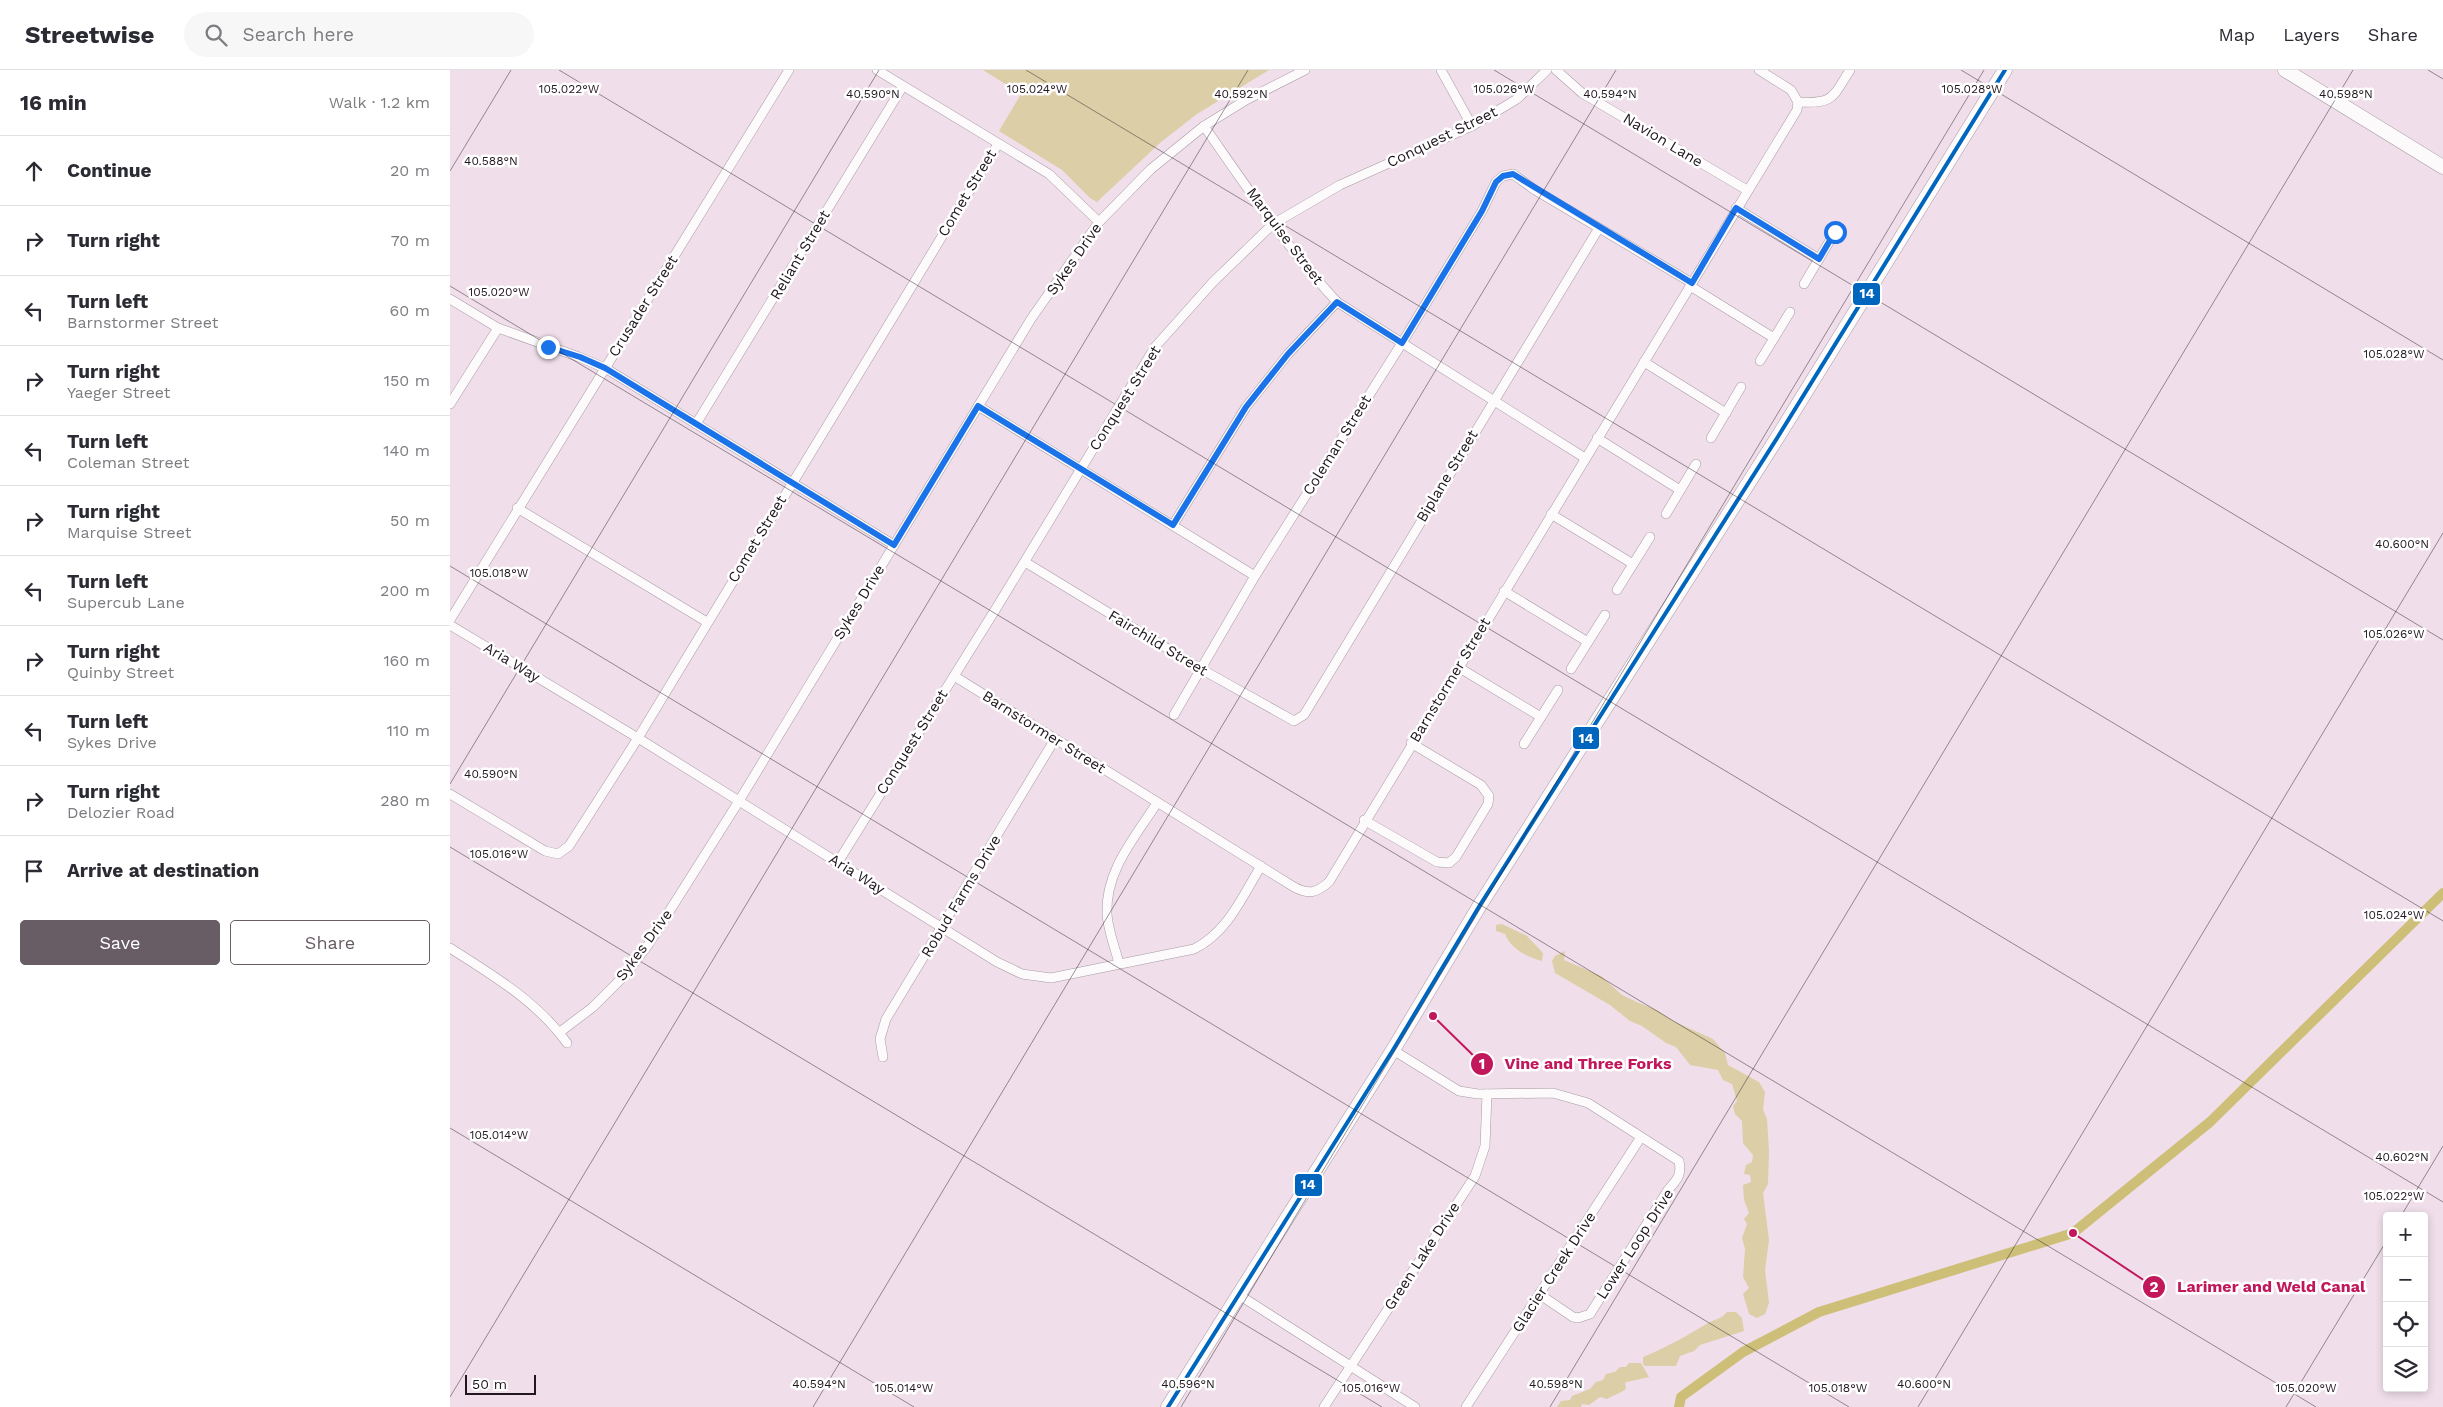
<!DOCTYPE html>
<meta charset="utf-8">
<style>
body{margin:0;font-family:"Work Sans",sans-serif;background:#f7f7f7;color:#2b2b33}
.controls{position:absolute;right:15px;bottom:15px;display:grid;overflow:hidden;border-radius:5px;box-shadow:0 2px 8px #0003}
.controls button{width:45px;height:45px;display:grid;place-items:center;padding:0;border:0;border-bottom:1px solid #e1e1e2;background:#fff;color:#2b2b33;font:25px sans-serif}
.scale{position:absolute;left:15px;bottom:12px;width:71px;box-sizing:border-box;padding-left:5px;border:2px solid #21171e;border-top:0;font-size:14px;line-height:18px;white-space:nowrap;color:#21171e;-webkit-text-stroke:4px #fff;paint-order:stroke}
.stop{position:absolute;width:15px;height:15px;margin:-11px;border:4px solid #1a73e8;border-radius:50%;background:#fff}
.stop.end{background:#1a73e8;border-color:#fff;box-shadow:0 1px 5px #0008}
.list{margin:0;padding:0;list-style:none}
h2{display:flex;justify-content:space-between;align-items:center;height:65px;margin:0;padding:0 20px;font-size:21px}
h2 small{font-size:16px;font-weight:400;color:#7c7c81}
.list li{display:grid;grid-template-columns:32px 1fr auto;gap:15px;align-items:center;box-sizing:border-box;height:70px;padding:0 20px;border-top:1px solid #e1e1e2}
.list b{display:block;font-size:19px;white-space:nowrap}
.list p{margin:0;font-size:16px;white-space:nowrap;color:#7c7c81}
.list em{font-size:16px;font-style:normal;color:#7c7c81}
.actions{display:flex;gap:10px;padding:15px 20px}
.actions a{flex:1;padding:11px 0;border:1px solid #695d65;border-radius:5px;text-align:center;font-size:18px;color:#695d65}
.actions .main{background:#695d65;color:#fff}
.icon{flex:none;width:28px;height:28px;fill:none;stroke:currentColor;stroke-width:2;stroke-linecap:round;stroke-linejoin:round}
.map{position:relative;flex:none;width:1993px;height:1337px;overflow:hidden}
header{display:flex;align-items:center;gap:30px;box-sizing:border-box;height:70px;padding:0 25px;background:#fff;border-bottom:1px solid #e1e1e2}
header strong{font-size:24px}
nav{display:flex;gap:28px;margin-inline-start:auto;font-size:18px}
.search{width:350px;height:45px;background:#f7f7f7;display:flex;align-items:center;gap:12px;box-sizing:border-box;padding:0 18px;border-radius:28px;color:#7c7c81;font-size:19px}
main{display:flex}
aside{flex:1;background:#fff}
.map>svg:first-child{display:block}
.green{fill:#dccea6}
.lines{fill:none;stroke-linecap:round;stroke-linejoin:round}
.canal{stroke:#cebf78;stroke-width:10}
.street-casing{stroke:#a79aa2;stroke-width:10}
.secondary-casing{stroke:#a79aa2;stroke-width:15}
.street{stroke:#fdfafc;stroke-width:9}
.secondary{stroke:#fdfafc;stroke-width:14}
.bus-1-casing{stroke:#fff;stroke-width:8}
.bus-1{stroke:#0065bd;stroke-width:4}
.route{stroke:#1a73e8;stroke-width:6}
.ticks{fill:none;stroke:#21171e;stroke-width:1;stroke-opacity:0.45}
.labels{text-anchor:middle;stroke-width:5;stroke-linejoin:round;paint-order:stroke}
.street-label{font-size:15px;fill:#21171e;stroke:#fff}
.ticks-label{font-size:12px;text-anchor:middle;fill:#21171e;stroke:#fff;stroke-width:5;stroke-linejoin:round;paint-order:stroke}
.leader{fill:none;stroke:#c2185b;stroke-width:2}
.callout-dot{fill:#c2185b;stroke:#fff;stroke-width:2}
.mark-label{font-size:15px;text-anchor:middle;font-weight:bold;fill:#fff}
.callout-label{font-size:16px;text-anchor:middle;font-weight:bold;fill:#c2185b;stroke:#fff;stroke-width:5;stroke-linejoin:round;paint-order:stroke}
.line-badge{stroke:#fff;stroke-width:2}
.badge-label{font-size:14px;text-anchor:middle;font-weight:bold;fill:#fff}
</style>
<header>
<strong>Streetwise</strong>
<div class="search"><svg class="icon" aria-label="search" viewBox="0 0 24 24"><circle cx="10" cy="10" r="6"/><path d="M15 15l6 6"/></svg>Search here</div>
<nav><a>Map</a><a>Layers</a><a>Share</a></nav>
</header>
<main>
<aside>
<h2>16 min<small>Walk · 1.2 km</small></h2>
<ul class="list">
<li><svg class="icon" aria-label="ahead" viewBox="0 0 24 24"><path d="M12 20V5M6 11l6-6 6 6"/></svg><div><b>Continue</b></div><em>20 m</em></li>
<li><svg class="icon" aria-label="right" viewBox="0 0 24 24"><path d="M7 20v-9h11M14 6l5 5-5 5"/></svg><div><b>Turn right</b></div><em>70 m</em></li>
<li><svg class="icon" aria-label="left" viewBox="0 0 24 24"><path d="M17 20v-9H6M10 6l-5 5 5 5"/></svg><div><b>Turn left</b><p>Barnstormer Street</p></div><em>60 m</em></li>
<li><svg class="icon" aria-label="right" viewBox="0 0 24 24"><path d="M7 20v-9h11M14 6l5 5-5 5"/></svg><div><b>Turn right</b><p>Yaeger Street</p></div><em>150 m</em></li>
<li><svg class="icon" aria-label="left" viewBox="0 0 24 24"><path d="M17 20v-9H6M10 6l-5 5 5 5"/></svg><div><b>Turn left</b><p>Coleman Street</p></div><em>140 m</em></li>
<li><svg class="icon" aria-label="right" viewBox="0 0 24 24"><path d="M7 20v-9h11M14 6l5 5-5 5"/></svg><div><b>Turn right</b><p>Marquise Street</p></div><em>50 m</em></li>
<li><svg class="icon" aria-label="left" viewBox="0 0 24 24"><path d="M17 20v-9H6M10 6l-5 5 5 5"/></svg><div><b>Turn left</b><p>Supercub Lane</p></div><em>200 m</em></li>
<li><svg class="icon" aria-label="right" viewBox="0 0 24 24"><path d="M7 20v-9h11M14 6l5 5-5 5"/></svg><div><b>Turn right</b><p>Quinby Street</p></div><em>160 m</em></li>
<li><svg class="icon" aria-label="left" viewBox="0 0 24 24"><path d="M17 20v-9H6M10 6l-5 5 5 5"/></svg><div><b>Turn left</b><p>Sykes Drive</p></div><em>110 m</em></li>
<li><svg class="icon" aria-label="right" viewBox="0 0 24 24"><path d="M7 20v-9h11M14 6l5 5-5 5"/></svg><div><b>Turn right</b><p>Delozier Road</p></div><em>280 m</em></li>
<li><svg class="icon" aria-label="arrive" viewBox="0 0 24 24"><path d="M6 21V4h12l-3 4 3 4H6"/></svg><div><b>Arrive at destination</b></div></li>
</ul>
<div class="actions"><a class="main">Save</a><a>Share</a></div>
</aside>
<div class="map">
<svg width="1993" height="1337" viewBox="0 0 1993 1337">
<rect width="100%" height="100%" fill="#f0dfea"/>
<!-- green -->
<g class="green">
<polygon points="533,0 819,0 747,44 711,72 647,132 640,128 612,100 549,61 571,24"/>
<path d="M1052,854L1077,866L1093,883L1092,891C1077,887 1061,879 1055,864L1046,861V855Z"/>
<polygon points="1115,881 1114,890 1151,906 1172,925 1189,933 1207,940 1223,951 1263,969 1275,983 1278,995 1309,1012 1315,1022 1313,1040 1317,1049 1319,1081 1318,1114 1313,1123 1319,1170 1315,1200 1319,1233 1315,1244 1307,1248 1299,1244 1293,1224 1299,1218 1293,1207 1295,1179 1292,1168 1297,1154 1294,1149 1299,1143 1294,1130 1293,1115 1301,1112 1300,1105 1294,1104 1296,1095 1302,1092 1303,1085 1293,1073 1292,1051 1285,1044 1283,1036 1287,1031 1282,1014 1273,1010 1268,1000 1240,995 1226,977 1216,973 1192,956 1180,951 1160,935 1105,903 1102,891 1105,886"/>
<path d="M1277,1242H1286L1292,1248L1294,1261L1250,1275L1244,1281L1230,1286L1226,1296H1195L1193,1294V1287C1217,1277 1238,1265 1260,1252C1267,1249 1272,1248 1277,1242Z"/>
<path d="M1179,1293H1191L1199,1307L1177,1312L1175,1313L1176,1319C1171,1323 1164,1325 1157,1329L1150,1327L1139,1335L1132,1334L1131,1337H1107L1111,1331L1120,1330L1122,1326L1140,1319L1146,1312L1153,1310L1156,1304L1165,1302L1170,1297H1176Z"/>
</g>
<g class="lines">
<!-- canal -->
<polyline class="canal" points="1229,1337 1231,1327 1293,1282 1369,1242 1623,1163 1760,1052 1993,823"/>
<defs>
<g id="street">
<polyline points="427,0 599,104 649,152"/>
<polyline points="991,0 1022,56"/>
<polyline points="1106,0 1132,23 1297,120"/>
<polyline points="1309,0 1341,20 1348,32"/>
<path d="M1348,32C1384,34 1382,28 1400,0"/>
<path d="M754,56C796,116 837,178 887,232L1135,388"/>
<polyline points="1286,138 1369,189"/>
<polyline points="1354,214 1385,162"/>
<polyline points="1240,216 1324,268"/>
<polyline points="0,229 48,258 129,287 155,298 444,475"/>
<polyline points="1310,291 1340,242"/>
<polyline points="1194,292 1276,343"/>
<polyline points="0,334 48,258"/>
<polyline points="528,336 805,506"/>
<polyline points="246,354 453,16"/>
<polyline points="1147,368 1230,420"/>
<polyline points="1261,368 1291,317"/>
<polyline points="67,438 257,552"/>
<polyline points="1101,444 1183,494"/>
<polyline points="1216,444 1246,394"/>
<polyline points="723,455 796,337 838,284 887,232"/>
<polyline points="575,492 751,599 844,651 854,645 1149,158"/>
<polyline points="1167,520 1200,467"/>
<polyline points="1054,521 1138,572"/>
<polyline points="0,550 339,0"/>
<path d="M0,555L188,668L547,892L572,904L601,908L744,879C778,862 792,827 811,796"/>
<polyline points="1008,597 1091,647"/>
<polyline points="1121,599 1155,545"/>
<path d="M504,606L844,817C859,825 866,823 879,812L1347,40L1348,32"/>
<polyline points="724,645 805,506 952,273 1032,141 1046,112 1053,106 1063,104 1085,120 1242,213"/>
<polyline points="1074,674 1108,620"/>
<polyline points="0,724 95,781 108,784 119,776 188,668 548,74"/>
<polyline points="914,750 987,792 999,793 1006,787 1038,734 1039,726 1031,715 961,673"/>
<polyline points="388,792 547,537 705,277 763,212 823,154 890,115 1022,56 1067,29 1097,0"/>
<path d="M0,878C42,905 87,931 117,973"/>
<path d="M669,893C665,878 658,860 657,844C655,801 685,767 707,733"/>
<polyline points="110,962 143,937 174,906 198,875 289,731 581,249 649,152 701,99 754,56 796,30 855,0"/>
<path d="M943,980L1009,1021L1028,1024L1103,1023L1138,1033L1229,1091C1232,1105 1227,1110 1218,1120L1140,1244L1128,1248L1123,1247L1089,1224"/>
<polyline points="433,987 430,969 436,949 605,669"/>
<polyline points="789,1225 965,1337"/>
<polyline points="874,1337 1025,1106 1035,1076 1037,1024"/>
<polyline points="1016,1337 1191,1067"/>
</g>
<g id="secondary">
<polyline points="1835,0 1993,97"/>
<polyline points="718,1337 943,980 1030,835 1329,365 1555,0"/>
</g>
</defs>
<!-- street casing -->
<use href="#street" class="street-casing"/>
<!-- secondary casing -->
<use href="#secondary" class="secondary-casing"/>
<!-- street -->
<use href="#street" class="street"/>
<!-- secondary -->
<use href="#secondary" class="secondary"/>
<defs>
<polyline id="bus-1" points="718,1337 943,980 1030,835 1329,365 1555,0"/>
</defs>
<!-- bus-1 casing -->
<use href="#bus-1" class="bus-1-casing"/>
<!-- bus-1 -->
<use href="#bus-1" class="bus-1"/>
</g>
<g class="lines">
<!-- route -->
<polyline class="route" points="98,277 130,287 155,298 444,475 528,336 723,455 796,337 838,284 887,232 952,273 1032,141 1046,112 1053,106 1063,104 1242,213 1286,138 1369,189 1385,162"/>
</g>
<!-- ticks -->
<path class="ticks" d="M109,0L1993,1132M576,0L1993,851M1044,0L1993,570M1511,0L1993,290M1978,0L1993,9M0,101L61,0M0,216L1866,1337M0,496L1399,1337M0,714L429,0M0,777L932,1337M0,1058L464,1337M1951,1146L1993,1076M0,1327L798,0M363,1337L1166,0M731,1337L1534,0M1100,1337L1903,0M1468,1337L1993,463M1836,1337L1937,1170"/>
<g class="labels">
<!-- street labels -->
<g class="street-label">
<text transform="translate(992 67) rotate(-26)" y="5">Conquest Street</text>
<text transform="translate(1213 70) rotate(31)" y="5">Navion Lane</text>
<text transform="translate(517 123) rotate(-59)" y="5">Comet Street</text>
<text transform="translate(835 166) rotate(53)" y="5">Marquise Street</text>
<text transform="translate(350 185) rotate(-59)" y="5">Reliant Street</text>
<text transform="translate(624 189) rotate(-55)" y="5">Sykes Drive</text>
<text transform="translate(193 236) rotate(-58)" y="5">Crusader Street</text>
<text transform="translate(675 328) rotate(-58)" y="5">Conquest Street</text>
<text transform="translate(887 375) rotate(-58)" y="5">Coleman Street</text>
<text transform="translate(997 406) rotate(-59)" y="5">Biplane Street</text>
<text transform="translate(307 469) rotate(-59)" y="5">Comet Street</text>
<text transform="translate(409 532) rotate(-59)" y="5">Sykes Drive</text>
<text transform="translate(708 573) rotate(31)" y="5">Fairchild Street</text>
<text transform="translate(62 592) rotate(31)" y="5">Aria Way</text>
<text transform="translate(1000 610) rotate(-59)" y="5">Barnstormer Street</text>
<text transform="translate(594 662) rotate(32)" y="5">Barnstormer Street</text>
<text transform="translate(462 672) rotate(-58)" y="5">Conquest Street</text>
<text transform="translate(407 804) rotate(32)" y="5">Aria Way</text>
<text transform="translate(511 826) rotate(-59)" y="5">Robud Farms Drive</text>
<text transform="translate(194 875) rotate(-54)" y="5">Sykes Drive</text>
<text transform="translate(1185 1174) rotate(-57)" y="5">Lower Loop Drive</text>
<text transform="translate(972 1186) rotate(-57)" y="5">Green Lake Drive</text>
<text transform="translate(1104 1202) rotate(-57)" y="5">Glacier Creek Drive</text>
</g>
</g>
<g class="ticks-label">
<text x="119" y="23">105.022°W</text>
<text x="587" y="23">105.024°W</text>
<text x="1054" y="23">105.026°W</text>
<text x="1522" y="23">105.028°W</text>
<text x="791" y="28">40.592°N</text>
<text x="1160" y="28">40.594°N</text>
<text x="423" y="28">40.590°N</text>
<text x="1896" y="28">40.598°N</text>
<text x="41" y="95">40.588°N</text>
<text x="49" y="226">105.020°W</text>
<text x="1944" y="288">105.028°W</text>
<text x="1952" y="478">40.600°N</text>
<text x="49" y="507">105.018°W</text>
<text x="1944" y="568">105.026°W</text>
<text x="41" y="708">40.590°N</text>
<text x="49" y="788">105.016°W</text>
<text x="1944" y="849">105.024°W</text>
<text x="49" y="1069">105.014°W</text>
<text x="1952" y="1091">40.602°N</text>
<text x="1944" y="1130">105.022°W</text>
<text x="369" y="1318">40.594°N</text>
<text x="738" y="1318">40.596°N</text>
<text x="1106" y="1318">40.598°N</text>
<text x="1474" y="1318">40.600°N</text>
<text x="454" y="1322">105.014°W</text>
<text x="921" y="1322">105.016°W</text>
<text x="1388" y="1322">105.018°W</text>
<text x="1856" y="1322">105.020°W</text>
</g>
<!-- callouts -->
<path class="leader" d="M983 946L1032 994M1623 1163L1704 1217"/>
<g class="callout-dot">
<circle cx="983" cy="946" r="5"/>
<circle cx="1623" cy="1163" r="5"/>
<circle cx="1032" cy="994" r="12"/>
<circle cx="1704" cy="1217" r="12"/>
</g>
<g class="mark-label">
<text x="1032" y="999">1</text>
<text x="1704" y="1222">2</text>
</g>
<g class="callout-label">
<text x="1138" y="999">Vine and Three Forks</text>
<text x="1821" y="1222">Larimer and Weld Canal</text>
</g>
<g class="line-badge">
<rect x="1402" y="212" width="29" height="24" rx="5" fill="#0065bd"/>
<rect x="1122" y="656" width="28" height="24" rx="5" fill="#0065bd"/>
<rect x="844" y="1103" width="29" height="24" rx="5" fill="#0065bd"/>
</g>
<g class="badge-label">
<text x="1417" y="228">14</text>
<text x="1136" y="673">14</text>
<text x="858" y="1119">14</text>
</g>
</svg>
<div class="controls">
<button>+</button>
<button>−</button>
<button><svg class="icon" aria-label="locate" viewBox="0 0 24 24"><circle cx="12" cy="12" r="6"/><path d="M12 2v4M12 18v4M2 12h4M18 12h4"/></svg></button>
<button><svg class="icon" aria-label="layers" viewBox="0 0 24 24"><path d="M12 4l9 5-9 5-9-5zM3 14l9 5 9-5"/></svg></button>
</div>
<div class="scale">50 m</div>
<div class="stop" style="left:1385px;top:162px"></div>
<div class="stop end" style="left:98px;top:277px"></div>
</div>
</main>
